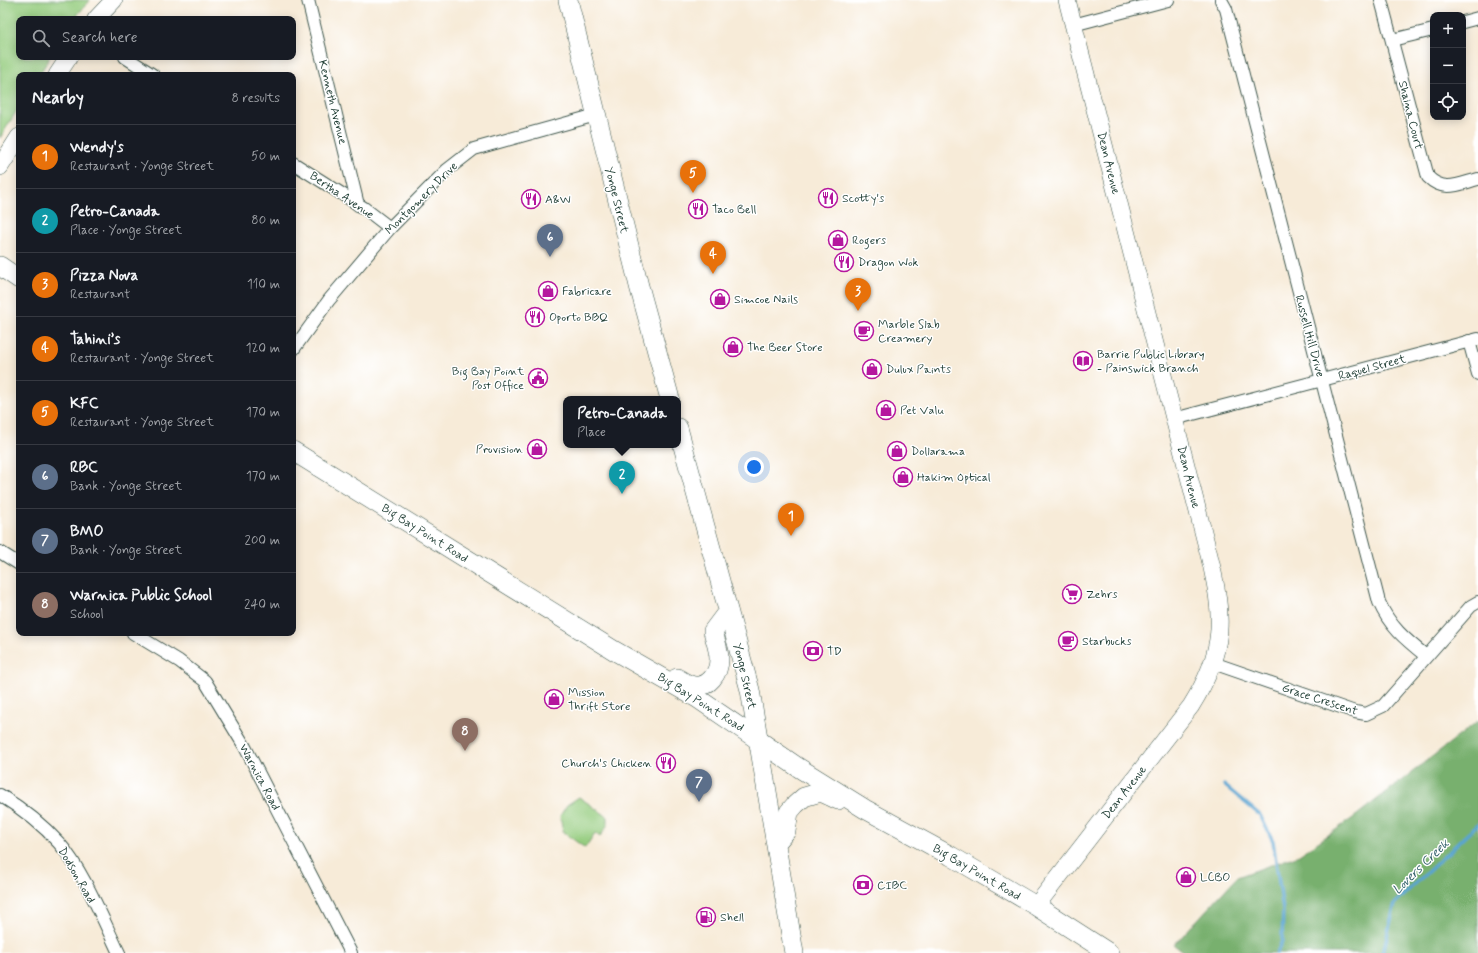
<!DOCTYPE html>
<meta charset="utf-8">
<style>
body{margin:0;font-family:Mynerve,sans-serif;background:#20242c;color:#f1f3f6}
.controls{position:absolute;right:12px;top:12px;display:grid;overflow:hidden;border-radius:8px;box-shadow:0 2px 10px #0003}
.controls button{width:36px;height:36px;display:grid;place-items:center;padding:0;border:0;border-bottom:1px solid #363941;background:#171b24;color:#f1f3f6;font:20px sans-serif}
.you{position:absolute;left:754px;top:467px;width:14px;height:14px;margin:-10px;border:3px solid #fff;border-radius:50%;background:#1a73e8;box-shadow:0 0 0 6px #1a73e833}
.badge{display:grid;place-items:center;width:26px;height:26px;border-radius:50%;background:#2563eb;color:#fff;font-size:13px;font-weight:700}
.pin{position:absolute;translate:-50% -33px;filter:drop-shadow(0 1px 2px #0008)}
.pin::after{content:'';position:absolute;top:21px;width:14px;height:12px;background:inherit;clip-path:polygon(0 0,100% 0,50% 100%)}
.popup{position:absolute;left:563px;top:396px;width:118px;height:52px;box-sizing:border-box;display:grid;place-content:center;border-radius:8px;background:#171b24;filter:drop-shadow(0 1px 3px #0005);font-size:13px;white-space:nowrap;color:#9ea1a6}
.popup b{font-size:15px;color:#f1f3f6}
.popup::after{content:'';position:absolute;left:50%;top:100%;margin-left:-8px;border:8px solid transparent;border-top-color:#171b24}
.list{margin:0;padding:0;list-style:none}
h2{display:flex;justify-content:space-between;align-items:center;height:52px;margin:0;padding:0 16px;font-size:17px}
h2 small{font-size:13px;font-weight:400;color:#9ea1a6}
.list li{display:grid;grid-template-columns:26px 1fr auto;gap:12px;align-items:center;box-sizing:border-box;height:64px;padding:0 16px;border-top:1px solid #363941}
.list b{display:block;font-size:15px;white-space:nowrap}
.list p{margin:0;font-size:13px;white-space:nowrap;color:#9ea1a6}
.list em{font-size:13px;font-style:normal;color:#9ea1a6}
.icon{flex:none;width:22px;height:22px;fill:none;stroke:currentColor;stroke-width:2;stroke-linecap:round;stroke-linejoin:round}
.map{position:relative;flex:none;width:1478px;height:953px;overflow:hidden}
.search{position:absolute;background:#171b24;box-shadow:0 2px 10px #0003;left:16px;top:16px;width:280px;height:44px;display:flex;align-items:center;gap:10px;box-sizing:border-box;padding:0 14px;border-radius:8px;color:#9ea1a6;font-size:15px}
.panel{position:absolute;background:#171b24;box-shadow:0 2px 10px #0003;left:16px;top:72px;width:280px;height:564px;border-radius:8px}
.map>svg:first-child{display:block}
.green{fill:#95cc7f;stroke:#5a845a}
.forest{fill:#78b06e;stroke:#4c7651}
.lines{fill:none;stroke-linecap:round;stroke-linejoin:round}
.stream{stroke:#59a4d1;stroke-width:3.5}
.street-casing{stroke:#3f574d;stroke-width:14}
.secondary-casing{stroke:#3f574d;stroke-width:18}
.primary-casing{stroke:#3f574d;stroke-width:20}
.street{stroke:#fff;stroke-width:12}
.secondary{stroke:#fff;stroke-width:17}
.primary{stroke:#fff;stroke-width:19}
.labels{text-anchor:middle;stroke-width:3;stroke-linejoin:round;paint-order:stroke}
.street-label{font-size:12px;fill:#1f3d34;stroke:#fff}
.poi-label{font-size:12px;fill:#1f3d34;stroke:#fff;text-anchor:start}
.water-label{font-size:13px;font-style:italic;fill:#33616b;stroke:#fff}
</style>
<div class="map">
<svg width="1478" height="953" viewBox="0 0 1478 953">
<rect width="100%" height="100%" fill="#fff"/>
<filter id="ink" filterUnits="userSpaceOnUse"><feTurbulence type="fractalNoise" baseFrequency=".025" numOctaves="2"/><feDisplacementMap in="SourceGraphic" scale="8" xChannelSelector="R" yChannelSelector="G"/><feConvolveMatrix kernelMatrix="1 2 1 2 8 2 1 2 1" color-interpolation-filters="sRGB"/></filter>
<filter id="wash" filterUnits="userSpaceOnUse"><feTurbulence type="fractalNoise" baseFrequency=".012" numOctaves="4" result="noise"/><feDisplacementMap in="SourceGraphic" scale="16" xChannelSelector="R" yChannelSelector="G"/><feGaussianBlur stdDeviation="0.9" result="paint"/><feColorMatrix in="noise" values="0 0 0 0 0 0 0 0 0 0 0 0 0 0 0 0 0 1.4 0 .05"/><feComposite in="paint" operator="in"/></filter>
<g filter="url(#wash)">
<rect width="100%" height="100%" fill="#f7ebd8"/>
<!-- green -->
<g class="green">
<polygon points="0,0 90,0 74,19 19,19 19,57 50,57 39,75 19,75 19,107 0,138"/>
<polygon points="579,797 608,817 608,824 600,837 595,833 585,848 563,832 560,816 567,805"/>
</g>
<!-- forest -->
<polygon class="forest" points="1478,721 1478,953 1185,953 1174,945 1237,877 1299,855 1353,818"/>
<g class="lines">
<!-- stream -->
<g class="stream">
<polyline points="1224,785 1260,815 1273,841 1283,910 1282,941 1277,953"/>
<polyline points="1383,953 1395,903 1478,824"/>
</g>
</g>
</g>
<g filter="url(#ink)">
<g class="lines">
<defs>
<g id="street">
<polyline points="308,0 358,205"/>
<path d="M1221,0L1226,9L1379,602C1390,627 1405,639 1426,656"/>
<path d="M1381,0L1428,177C1444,193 1459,184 1478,179"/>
<polyline points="1463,22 1478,18"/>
<polyline points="1073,25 1168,0"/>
<polyline points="1392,40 1433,30"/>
<polyline points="125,57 153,75"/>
<polyline points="293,163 364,208 390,228"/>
<polyline points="1469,341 1478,374"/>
<polyline points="293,350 329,300 390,228 447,170 474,149 596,115"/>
<polyline points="1174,419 1478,339"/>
<polyline points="0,552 19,564"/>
<polyline points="133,633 179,661 205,681 245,747 351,953"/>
<polyline points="1213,663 1355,712 1366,714 1383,706 1471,606 1478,602"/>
<path d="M0,795C21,808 42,824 59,843C83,870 103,920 119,953"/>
</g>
<g id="secondary">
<polyline points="96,19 114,0"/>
<polyline points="57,75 69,57"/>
<polyline points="0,167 19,137"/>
<path d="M1036,906L1191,706C1226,650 1224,617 1209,555L1067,0"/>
</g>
<g id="primary">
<polyline points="568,0 639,286 670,399"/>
<polyline points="0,266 19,279"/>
<polyline points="678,428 750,690 794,953"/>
<polyline points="293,451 615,651 697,698 796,766 865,809 951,856 1036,906 1109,953"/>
<path d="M677,678C682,681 688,685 694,686C709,688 719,673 719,659C719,650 715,640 713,631L728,611"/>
<polyline points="776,843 786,831 789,812 795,805 804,797 821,792 838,800"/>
</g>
</defs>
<!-- street casing -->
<use href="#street" class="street-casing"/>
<!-- secondary casing -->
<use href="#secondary" class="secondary-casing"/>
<!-- primary casing -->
<use href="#primary" class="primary-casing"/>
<!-- street -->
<use href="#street" class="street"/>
<!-- secondary -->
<use href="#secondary" class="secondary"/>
<!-- primary -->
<use href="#primary" class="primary"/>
</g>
</g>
<!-- icons -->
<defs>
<symbol id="restaurant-ring" viewBox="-11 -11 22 22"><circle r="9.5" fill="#fff" stroke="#b5179e" stroke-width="1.5"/><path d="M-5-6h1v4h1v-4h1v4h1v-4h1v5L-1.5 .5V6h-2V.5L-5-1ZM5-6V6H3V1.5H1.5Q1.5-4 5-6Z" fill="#b5179e"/></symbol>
<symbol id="shop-ring" viewBox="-11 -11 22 22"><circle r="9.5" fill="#fff" stroke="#b5179e" stroke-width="1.5"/><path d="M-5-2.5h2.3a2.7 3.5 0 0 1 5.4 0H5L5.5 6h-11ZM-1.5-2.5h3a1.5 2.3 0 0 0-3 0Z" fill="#b5179e"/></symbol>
<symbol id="cafe-ring" viewBox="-11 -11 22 22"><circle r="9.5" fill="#fff" stroke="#b5179e" stroke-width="1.5"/><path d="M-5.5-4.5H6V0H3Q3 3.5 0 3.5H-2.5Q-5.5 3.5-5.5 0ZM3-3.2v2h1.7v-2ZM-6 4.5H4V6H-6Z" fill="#b5179e"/></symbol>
<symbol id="library-ring" viewBox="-11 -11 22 22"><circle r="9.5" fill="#fff" stroke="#b5179e" stroke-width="1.5"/><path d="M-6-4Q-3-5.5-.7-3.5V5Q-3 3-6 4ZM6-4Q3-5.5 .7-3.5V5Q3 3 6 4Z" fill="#b5179e"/></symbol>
<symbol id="civic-ring" viewBox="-11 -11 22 22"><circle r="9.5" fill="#fff" stroke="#b5179e" stroke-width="1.5"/><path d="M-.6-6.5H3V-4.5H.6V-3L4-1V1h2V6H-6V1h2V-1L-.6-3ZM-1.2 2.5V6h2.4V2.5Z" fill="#b5179e"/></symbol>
<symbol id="supermarket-ring" viewBox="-11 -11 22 22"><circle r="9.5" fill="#fff" stroke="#b5179e" stroke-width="1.5"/><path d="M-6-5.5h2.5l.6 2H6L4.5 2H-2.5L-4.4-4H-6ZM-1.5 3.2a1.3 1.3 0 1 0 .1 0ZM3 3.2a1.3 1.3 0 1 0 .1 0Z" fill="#b5179e"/></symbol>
<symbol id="bank-ring" viewBox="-11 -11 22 22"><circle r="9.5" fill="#fff" stroke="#b5179e" stroke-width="1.5"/><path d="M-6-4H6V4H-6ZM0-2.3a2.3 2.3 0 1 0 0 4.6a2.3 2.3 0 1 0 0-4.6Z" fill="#b5179e"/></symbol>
<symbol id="fuel-ring" viewBox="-11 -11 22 22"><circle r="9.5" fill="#fff" stroke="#b5179e" stroke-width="1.5"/><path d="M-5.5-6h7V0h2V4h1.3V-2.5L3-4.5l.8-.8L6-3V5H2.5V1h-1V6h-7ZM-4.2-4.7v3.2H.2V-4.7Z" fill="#b5179e"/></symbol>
</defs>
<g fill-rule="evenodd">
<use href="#restaurant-ring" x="817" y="187" width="22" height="22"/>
<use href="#restaurant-ring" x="520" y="188" width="22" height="22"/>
<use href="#restaurant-ring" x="687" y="198" width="22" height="22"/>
<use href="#shop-ring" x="827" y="229" width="22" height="22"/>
<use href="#restaurant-ring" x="833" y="251" width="22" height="22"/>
<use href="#shop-ring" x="537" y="280" width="22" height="22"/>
<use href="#shop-ring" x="709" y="288" width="22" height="22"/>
<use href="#restaurant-ring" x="524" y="306" width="22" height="22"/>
<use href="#cafe-ring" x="853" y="320" width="22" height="22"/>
<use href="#shop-ring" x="722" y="336" width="22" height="22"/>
<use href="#library-ring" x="1072" y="350" width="22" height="22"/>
<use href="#shop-ring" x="861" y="358" width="22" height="22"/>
<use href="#civic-ring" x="527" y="367" width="22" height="22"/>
<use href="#shop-ring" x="875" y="399" width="22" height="22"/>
<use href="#shop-ring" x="526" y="438" width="22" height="22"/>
<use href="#shop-ring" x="886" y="440" width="22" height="22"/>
<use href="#shop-ring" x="892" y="466" width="22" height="22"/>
<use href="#supermarket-ring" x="1061" y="583" width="22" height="22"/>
<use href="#cafe-ring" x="1057" y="630" width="22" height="22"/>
<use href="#bank-ring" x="802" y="640" width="22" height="22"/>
<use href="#shop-ring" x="543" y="688" width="22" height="22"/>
<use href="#restaurant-ring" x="655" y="752" width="22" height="22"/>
<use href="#shop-ring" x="1175" y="866" width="22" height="22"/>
<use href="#bank-ring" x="852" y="874" width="22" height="22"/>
<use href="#fuel-ring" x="695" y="906" width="22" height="22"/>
</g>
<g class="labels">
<!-- street labels -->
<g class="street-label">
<text transform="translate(333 102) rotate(76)" y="4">Kenneth Avenue</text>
<text transform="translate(1411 115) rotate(76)" y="4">Shaina Court</text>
<text transform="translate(1109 163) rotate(76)" y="4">Dean Avenue</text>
<text transform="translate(342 195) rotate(34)" y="4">Bertha Avenue</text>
<text transform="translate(421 198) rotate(-45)" y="4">Montgomery Drive</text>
<text transform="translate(617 200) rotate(76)" y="4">Yonge Street</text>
<text transform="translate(1310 336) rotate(75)" y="4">Russell Hill Drive</text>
<text transform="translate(1372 367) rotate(-15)" y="4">Raquel Street</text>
<text transform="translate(1189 477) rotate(76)" y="4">Dean Avenue</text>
<text transform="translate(425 533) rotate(32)" y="4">Big Bay Point Road</text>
<text transform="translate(745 676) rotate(77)" y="4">Yonge Street</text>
<text transform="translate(1320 699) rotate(18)" y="4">Grace Crescent</text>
<text transform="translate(701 702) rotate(32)" y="4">Big Bay Point Road</text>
<text transform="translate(260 777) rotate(62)" y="4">Warnica Road</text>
<text transform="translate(1124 792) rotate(-52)" y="4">Dean Avenue</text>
<text transform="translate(977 872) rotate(30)" y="4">Big Bay Point Road</text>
<text transform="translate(77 875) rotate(60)" y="4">Dodson Road</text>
</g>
<!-- poi labels -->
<g class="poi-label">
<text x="842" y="202">Scotty's</text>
<text x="545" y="203">A&amp;W</text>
<text x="712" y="213">Taco Bell</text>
<text x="852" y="244">Rogers</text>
<text x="858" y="266">Dragon Wok</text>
<text x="562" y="295">Fabricare</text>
<text x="734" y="303">Simcoe Nails</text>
<text x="549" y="321">Oporto BBQ</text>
<text x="878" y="328">Marble Slab<tspan x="878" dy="14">Creamery</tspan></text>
<text x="747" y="351">The Beer Store</text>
<text x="1097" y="358">Barrie Public Library<tspan x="1097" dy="14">- Painswick Branch</tspan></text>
<text x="886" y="373">Dulux Paints</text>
<text x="524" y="375" text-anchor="end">Big Bay Point<tspan x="524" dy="14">Post Office</tspan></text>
<text x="900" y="414">Pet Valu</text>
<text x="523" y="453" text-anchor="end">Provision</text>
<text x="911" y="455">Dollarama</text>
<text x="917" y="481">Hakim Optical</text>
<text x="1086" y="598">Zehrs</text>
<text x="1082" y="645">Starbucks</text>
<text x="827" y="655">TD</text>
<text x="568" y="696">Mission<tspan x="568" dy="14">Thrift Store</tspan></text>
<text x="652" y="767" text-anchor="end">Church's Chicken</text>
<text x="1200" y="881">LCBO</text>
<text x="877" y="889">CIBC</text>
<text x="720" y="921">Shell</text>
</g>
<!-- water labels -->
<g class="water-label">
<text transform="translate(1420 866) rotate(-44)" y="5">Lovers Creek</text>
</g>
</g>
</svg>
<div class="controls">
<button>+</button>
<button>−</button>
<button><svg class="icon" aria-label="locate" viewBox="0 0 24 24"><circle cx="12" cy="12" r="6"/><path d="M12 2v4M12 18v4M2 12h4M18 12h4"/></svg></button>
</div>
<div class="you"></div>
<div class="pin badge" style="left:791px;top:536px;background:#e8710a">1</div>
<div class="pin badge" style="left:622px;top:494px;background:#0f9aa8">2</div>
<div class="popup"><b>Petro-Canada</b>Place</div>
<div class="pin badge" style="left:858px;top:311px;background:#e8710a">3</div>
<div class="pin badge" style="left:713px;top:274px;background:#e8710a">4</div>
<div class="pin badge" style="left:693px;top:193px;background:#e8710a">5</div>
<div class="pin badge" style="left:550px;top:257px;background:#5c6f8a">6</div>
<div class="pin badge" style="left:699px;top:802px;background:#5c6f8a">7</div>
<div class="pin badge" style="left:465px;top:751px;background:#8d6e63">8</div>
<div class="search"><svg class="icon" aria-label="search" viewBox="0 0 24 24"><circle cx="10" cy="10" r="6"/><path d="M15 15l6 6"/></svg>Search here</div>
<section class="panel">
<h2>Nearby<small>8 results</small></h2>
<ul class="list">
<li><span class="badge" style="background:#e8710a">1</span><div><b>Wendy's</b><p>Restaurant · Yonge Street</p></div><em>50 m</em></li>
<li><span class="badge" style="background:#0f9aa8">2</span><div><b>Petro-Canada</b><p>Place · Yonge Street</p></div><em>80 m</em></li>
<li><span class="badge" style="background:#e8710a">3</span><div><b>Pizza Nova</b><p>Restaurant</p></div><em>110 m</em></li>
<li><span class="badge" style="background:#e8710a">4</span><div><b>Tahini’s</b><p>Restaurant · Yonge Street</p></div><em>120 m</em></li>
<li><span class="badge" style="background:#e8710a">5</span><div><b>KFC</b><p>Restaurant · Yonge Street</p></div><em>170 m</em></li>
<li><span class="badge" style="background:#5c6f8a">6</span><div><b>RBC</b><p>Bank · Yonge Street</p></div><em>170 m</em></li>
<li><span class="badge" style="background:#5c6f8a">7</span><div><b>BMO</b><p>Bank · Yonge Street</p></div><em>200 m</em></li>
<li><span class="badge" style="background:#8d6e63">8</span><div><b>Warnica Public School</b><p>School</p></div><em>240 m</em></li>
</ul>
</section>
</div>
